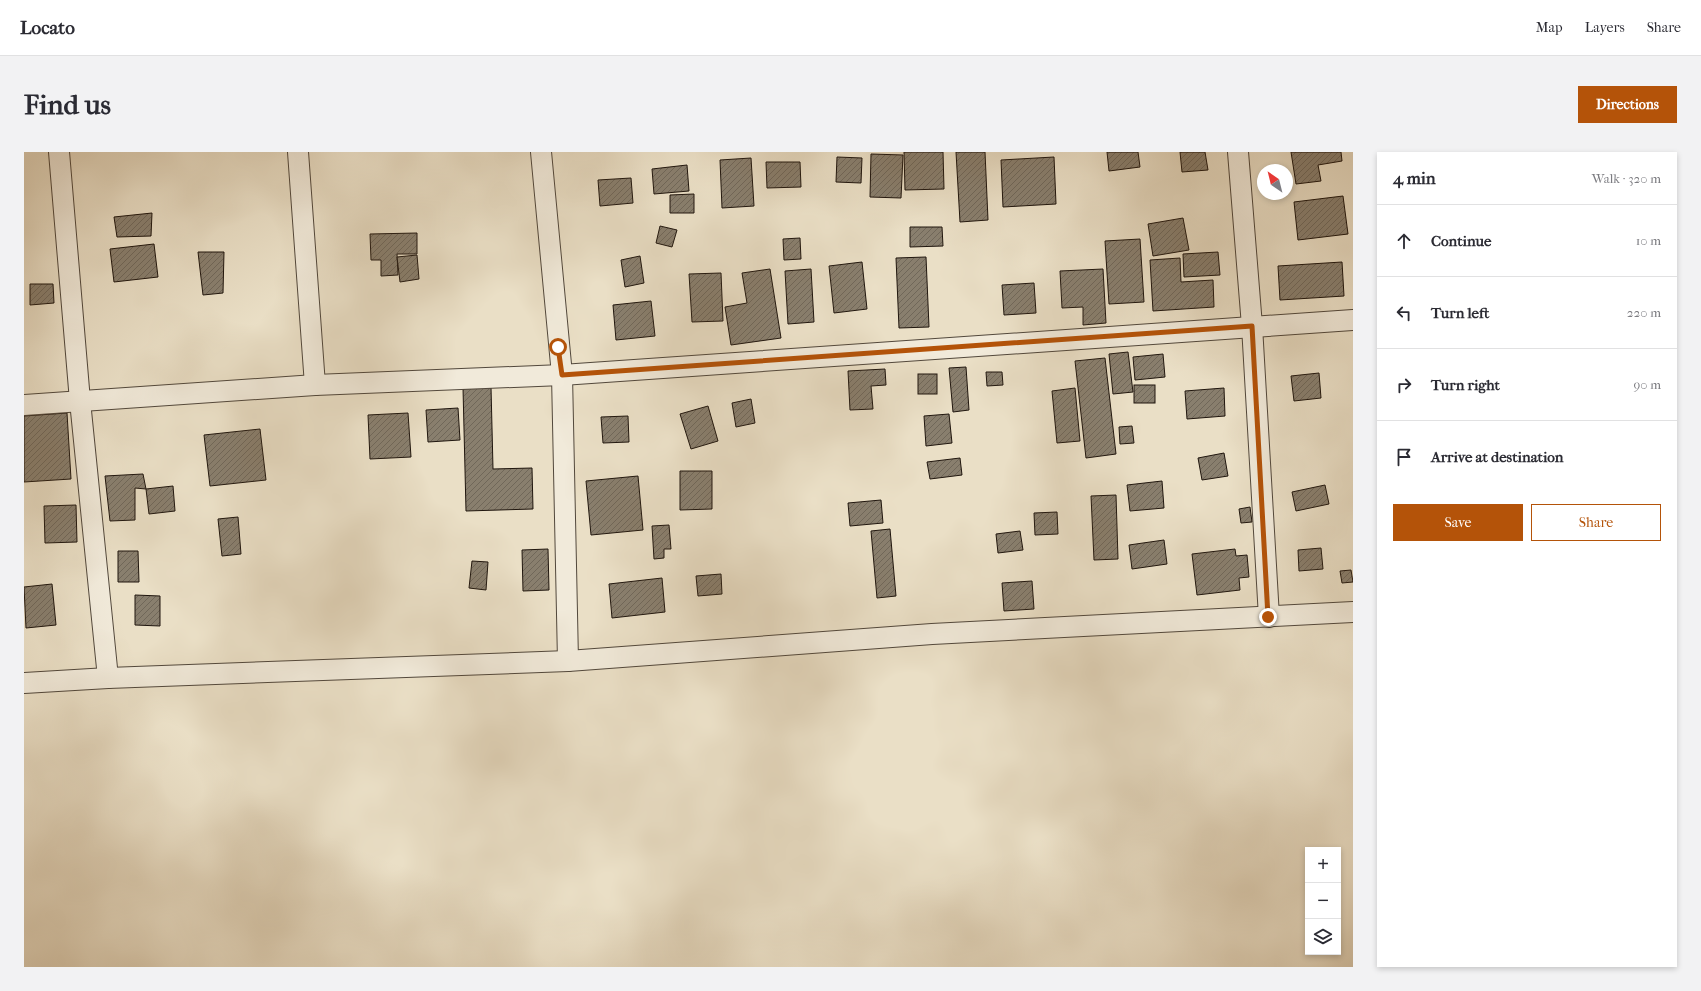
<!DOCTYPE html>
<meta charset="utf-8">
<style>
body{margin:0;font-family:"IM FELL French Canon",serif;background:#f2f2f3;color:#2b2b33}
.controls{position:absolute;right:12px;bottom:12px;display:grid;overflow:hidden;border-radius:0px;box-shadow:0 2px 6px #0003}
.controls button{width:36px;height:36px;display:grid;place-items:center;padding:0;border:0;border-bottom:1px solid #e1e1e2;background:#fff;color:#2b2b33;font:20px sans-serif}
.compass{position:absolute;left:1233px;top:12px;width:36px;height:36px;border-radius:50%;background:#fff;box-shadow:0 2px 6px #0003;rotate:325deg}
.stop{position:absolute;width:12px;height:12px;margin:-9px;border:3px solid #b45309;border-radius:50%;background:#fff}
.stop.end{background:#b45309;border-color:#fff;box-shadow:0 1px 4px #0008}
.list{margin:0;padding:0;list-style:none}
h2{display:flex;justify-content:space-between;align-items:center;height:52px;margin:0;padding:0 16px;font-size:17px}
h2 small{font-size:13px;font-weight:400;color:#7c7c81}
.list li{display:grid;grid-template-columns:26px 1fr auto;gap:12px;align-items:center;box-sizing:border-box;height:72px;padding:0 16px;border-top:1px solid #e1e1e2}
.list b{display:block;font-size:15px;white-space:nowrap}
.list em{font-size:13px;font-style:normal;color:#7c7c81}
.actions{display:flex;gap:8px;padding:12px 16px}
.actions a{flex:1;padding:9px 0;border:1px solid #b45309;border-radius:0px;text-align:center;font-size:14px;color:#b45309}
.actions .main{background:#b45309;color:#fff}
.icon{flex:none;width:22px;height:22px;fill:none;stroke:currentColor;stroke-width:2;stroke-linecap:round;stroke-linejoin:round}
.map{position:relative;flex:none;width:1329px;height:815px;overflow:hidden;border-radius:0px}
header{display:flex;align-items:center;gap:24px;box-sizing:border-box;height:56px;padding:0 20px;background:#fff;border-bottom:1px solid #e1e1e2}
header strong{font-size:19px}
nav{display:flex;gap:22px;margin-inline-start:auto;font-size:14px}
.intro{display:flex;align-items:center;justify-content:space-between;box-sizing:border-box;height:96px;padding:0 24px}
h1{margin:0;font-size:28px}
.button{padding:10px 18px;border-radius:0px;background:#b45309;color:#fff;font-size:14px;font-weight:700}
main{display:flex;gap:24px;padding:0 24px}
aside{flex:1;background:#fff;border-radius:0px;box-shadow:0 2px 6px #0003}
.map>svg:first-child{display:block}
.building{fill:url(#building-hatch);stroke:#20160e}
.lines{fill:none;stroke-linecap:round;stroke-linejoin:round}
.minor-casing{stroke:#52483c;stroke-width:22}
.minor{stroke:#f1eada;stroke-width:20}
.route{stroke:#b45309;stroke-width:5}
</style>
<header>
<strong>Locato</strong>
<nav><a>Map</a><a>Layers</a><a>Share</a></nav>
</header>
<div class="intro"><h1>Find us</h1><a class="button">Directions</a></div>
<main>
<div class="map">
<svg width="1329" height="815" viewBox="0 0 1329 815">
<defs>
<pattern id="building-hatch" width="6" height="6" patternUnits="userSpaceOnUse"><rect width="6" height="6" fill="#897f6e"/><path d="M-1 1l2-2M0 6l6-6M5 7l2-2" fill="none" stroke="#706759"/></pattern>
</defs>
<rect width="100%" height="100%" fill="#eadfc6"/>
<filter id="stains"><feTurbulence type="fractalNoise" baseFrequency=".005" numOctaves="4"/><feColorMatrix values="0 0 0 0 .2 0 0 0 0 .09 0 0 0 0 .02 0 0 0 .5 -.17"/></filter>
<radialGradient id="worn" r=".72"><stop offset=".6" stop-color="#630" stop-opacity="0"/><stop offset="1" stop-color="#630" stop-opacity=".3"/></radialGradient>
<!-- building -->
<g class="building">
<polygon points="880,0 919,0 920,37 881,38"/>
<polygon points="932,0 961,0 964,68 936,70"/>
<polygon points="1083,0 1114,0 1116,15 1085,19"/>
<polygon points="1156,0 1181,0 1184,18 1158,20"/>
<polygon points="1267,0 1317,0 1318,9 1294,13 1297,29 1272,32"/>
<polygon points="847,2 879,3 877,46 846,45"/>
<polygon points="813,5 838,6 837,31 812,30"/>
<polygon points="1030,5 1032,52 979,55 977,8"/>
<polygon points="727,6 730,54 698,56 696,8"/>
<polygon points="742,10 776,10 777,35 743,36"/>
<polygon points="663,13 665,39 630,42 628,17"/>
<polygon points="607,26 609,51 576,54 574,28"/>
<polygon points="670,42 670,61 646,61 646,43"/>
<polygon points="1319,44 1324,82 1274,88 1270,50"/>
<polygon points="128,61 127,84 93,85 90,65"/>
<polygon points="1159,66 1165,98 1129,104 1124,72"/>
<polygon points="636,74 653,78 648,95 632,91"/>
<polygon points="886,75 918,75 919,94 886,95"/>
<polygon points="393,81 393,102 373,102 374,123 357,124 357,108 347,108 346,82"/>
<polygon points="776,86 777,107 760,108 759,87"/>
<polygon points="1116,87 1120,150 1085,152 1081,89"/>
<polygon points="130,92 134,125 90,130 86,97"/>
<polygon points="174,100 200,100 199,141 179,143"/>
<polygon points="1194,100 1196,123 1160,125 1159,102"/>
<polygon points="393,103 395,127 376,130 373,105"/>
<polygon points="616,104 620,131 601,135 597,108"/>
<polygon points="902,105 905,175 875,176 872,106"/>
<polygon points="1156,106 1157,130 1189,128 1190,155 1129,159 1126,108"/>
<polygon points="838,110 843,157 810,161 805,114"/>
<polygon points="1318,110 1320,144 1256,148 1254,114"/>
<polygon points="746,117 757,186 707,193 701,155 723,151 718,121"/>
<polygon points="787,117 790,170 764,172 761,119"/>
<polygon points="1079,117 1082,171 1059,173 1059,155 1038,156 1036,119"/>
<polygon points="697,121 699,169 668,170 665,122"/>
<polygon points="1010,131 1012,161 980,163 978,133"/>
<polygon points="6,132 29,132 30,151 6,153"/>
<polygon points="627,149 631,184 592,188 589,153"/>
<polygon points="1104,200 1109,240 1089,242 1085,202"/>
<polygon points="1139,202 1141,225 1111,228 1109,205"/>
<polygon points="1081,206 1092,302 1062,306 1051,209"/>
<polygon points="942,215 945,258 929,260 925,216"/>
<polygon points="861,217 862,233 847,234 849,257 826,258 824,219"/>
<polygon points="962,220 978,220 979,233 963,234"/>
<polygon points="1295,221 1297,246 1270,249 1267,224"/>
<rect x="894" y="222" width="19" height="20"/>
<rect x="1110" y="233" width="21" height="18"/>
<polygon points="467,235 469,317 508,316 509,357 442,359 439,236"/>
<polygon points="1051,236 1056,289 1033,291 1028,239"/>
<polygon points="1200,236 1201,264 1163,267 1161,239"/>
<polygon points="727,247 731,271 712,275 708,251"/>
<polygon points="684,254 694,289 667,297 656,262"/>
<polygon points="434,256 436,288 404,290 402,258"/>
<polygon points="43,261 47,327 0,330 0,264"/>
<polygon points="384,261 387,305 346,307 344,263"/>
<polygon points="925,262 928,291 902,294 900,264"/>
<polygon points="604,264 605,290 579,291 577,265"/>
<polygon points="1108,274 1110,291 1096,292 1095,275"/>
<polygon points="236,277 242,328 186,334 180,283"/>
<polygon points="1200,301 1204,324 1178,328 1174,306"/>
<polygon points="936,306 938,323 906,327 903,310"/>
<polygon points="656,319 688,319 688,357 656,358"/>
<polygon points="119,322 122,337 111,336 111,368 86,369 81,324"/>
<polygon points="614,324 619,378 567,383 562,329"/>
<polygon points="1138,329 1140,356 1106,359 1103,333"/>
<polygon points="1301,333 1305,352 1272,359 1268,340"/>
<polygon points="149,334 151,359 125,362 122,337"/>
<polygon points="1092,343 1094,407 1070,408 1067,344"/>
<polygon points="857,348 859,371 826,374 824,351"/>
<polygon points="52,353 53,390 21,391 20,354"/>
<polygon points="1226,355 1228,370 1217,371 1215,357"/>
<polygon points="1033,360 1034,382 1011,383 1010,361"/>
<polygon points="214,365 217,402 198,404 194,367"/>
<polygon points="645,373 647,397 640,397 640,406 630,407 628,374"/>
<polygon points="866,377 872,444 853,446 847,379"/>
<polygon points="996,379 999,398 974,401 972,382"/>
<polygon points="1140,388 1143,412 1108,417 1105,393"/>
<polygon points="1297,396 1299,417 1275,419 1274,398"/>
<polygon points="524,397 525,438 499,439 498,398"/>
<polygon points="1211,397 1212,404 1223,403 1225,425 1215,426 1216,438 1173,443 1168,402"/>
<polygon points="94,399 114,399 115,430 94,430"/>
<polygon points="448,409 464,410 462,438 445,436"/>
<polygon points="1327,418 1329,430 1318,431 1316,419"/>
<polygon points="697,422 698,442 674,444 672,424"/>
<polygon points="638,426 641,460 588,466 585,432"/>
<polygon points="1008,429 1010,457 980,459 978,431"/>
<polygon points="28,432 32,473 2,476 0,435"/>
<polygon points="111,443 136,444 136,474 111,473"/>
</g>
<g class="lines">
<defs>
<g id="minor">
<polyline points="35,0 56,249 84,526"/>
<polyline points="274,0 291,233"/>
<polyline points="517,0 538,223 544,509"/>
<polyline points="1214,0 1228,174 1245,465"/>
<polyline points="0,253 291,233 538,223 1329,168"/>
<polyline points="0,531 84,526 544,509 908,482 1329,460"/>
</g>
</defs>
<!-- minor casing -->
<use href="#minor" class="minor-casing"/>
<!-- minor -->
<use href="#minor" class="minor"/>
</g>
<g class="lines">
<!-- route -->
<polyline class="route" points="534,195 538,223 1228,174 1244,465"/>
</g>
<rect width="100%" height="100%" filter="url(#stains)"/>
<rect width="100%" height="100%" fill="url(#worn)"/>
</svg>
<div class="controls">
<button>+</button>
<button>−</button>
<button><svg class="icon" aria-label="layers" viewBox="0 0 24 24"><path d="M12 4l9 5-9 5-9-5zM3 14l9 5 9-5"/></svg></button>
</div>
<svg class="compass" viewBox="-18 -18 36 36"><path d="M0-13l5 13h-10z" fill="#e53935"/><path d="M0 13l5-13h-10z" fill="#7c7c81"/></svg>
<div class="stop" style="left:534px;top:195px"></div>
<div class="stop end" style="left:1244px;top:465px"></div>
</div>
<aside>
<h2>4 min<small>Walk · 320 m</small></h2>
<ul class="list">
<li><svg class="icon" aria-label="ahead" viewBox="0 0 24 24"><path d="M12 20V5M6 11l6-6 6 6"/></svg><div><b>Continue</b></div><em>10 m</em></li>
<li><svg class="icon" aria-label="left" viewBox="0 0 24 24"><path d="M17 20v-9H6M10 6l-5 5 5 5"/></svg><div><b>Turn left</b></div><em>220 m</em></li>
<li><svg class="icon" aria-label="right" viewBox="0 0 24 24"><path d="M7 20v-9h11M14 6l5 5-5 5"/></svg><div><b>Turn right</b></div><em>90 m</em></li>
<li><svg class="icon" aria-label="arrive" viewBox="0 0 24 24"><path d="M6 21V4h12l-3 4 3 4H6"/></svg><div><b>Arrive at destination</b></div></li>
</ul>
<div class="actions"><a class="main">Save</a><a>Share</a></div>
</aside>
</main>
